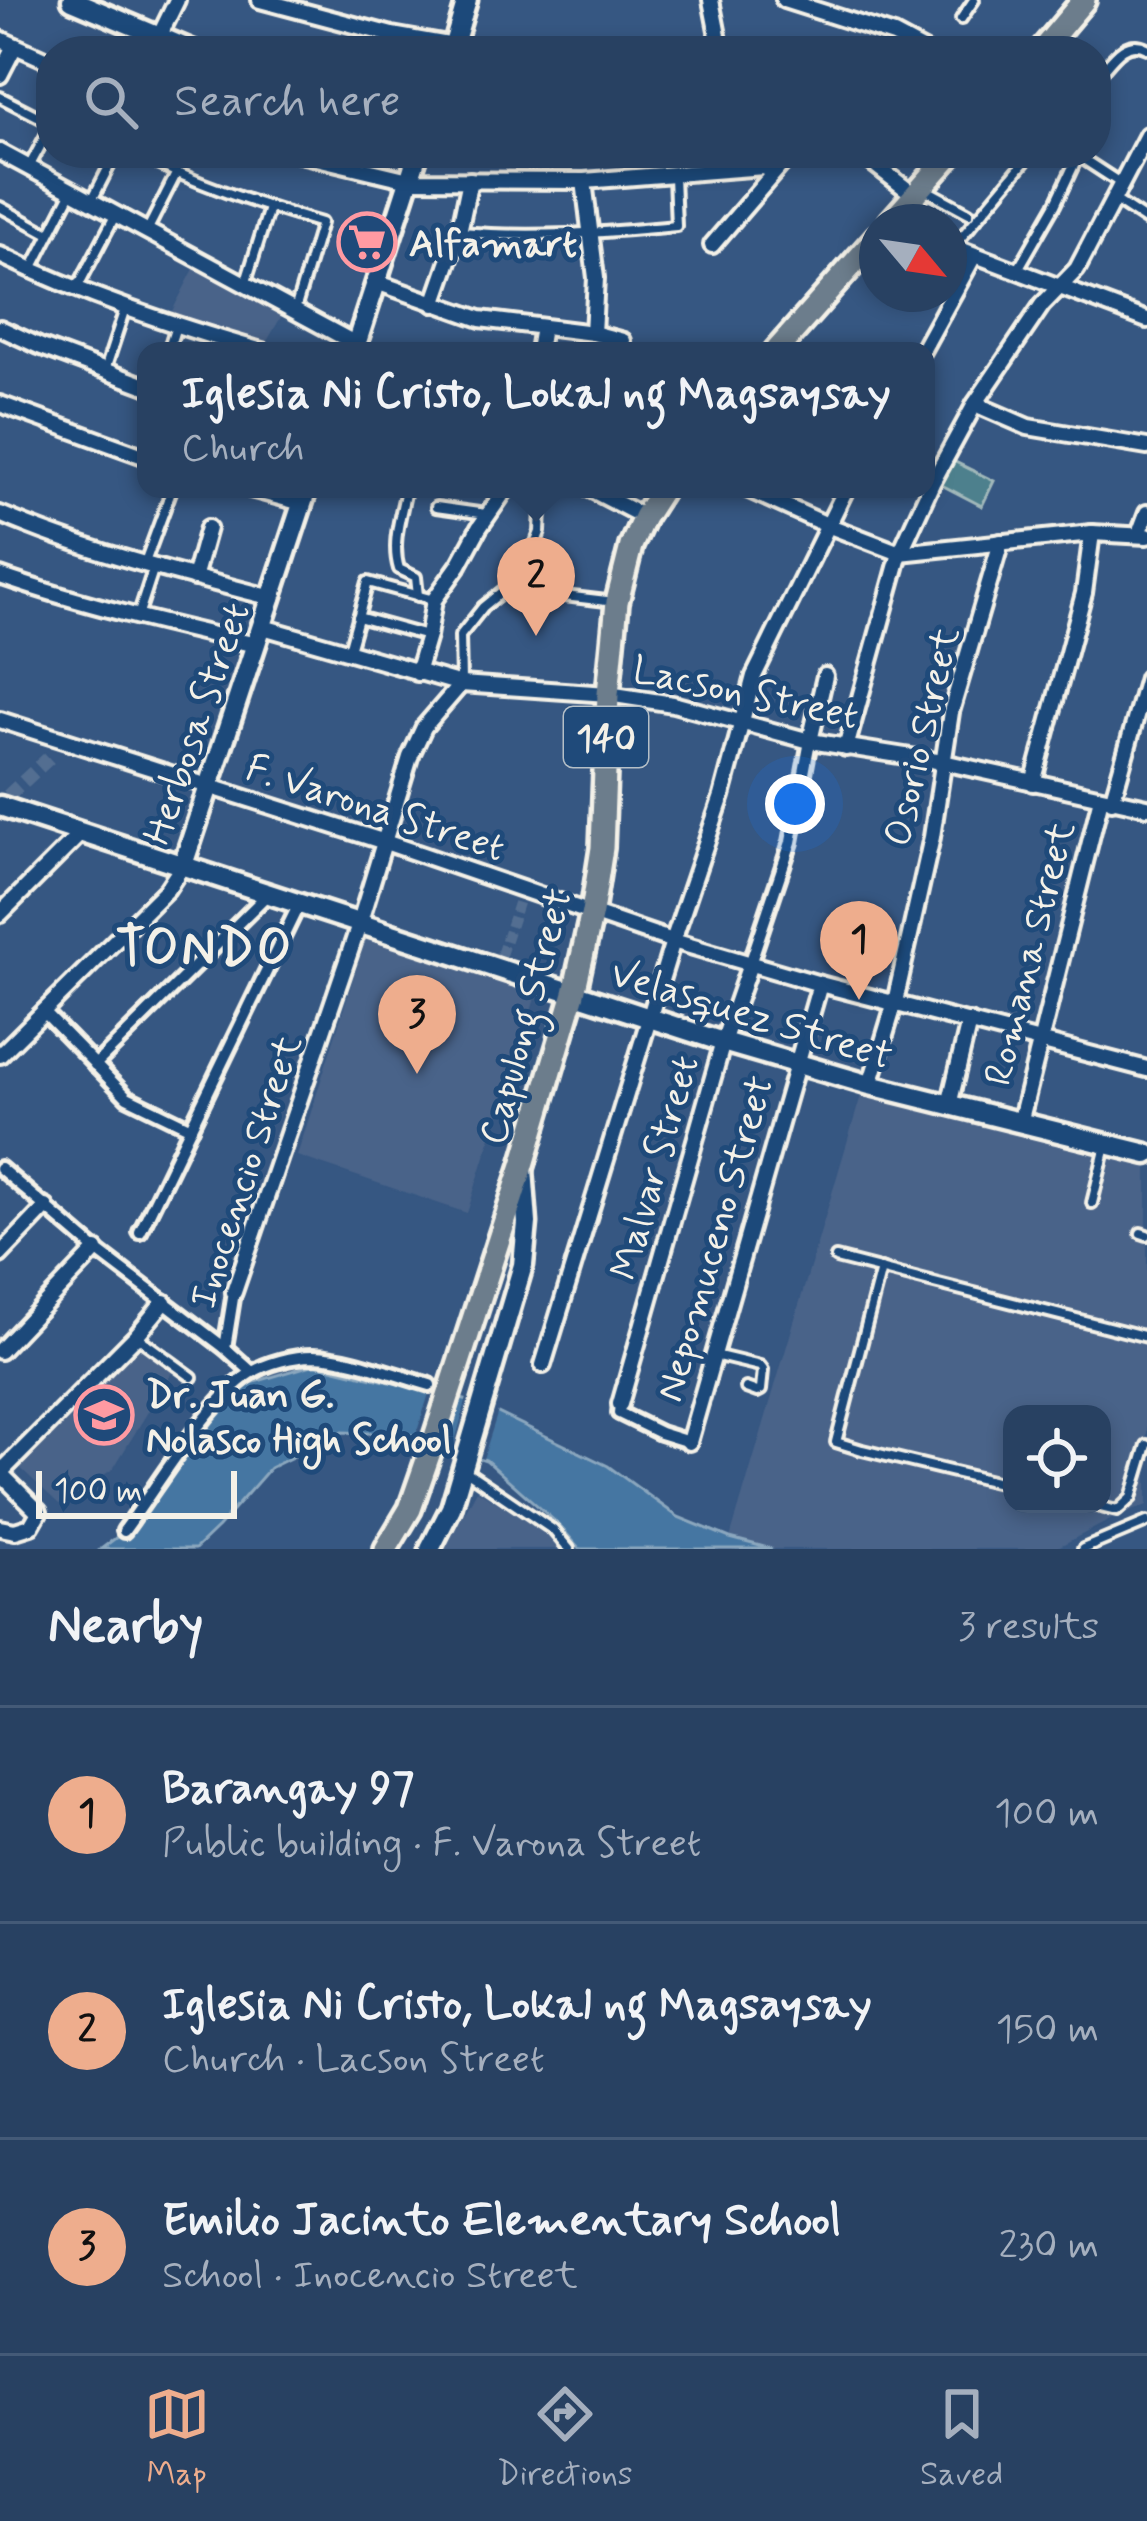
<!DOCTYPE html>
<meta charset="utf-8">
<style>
body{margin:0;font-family:Mynerve,sans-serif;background:#304868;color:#f1f3f6}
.controls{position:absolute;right:36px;bottom:36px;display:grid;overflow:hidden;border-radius:24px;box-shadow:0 6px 18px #0003}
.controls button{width:108px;height:108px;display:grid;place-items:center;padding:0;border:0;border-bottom:3px solid #445a77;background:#284162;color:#f1f3f6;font:60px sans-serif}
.compass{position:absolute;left:859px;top:204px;width:108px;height:108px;border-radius:50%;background:#284162;box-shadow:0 6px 18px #0003;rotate:119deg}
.scale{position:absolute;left:36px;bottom:30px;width:201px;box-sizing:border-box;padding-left:12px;border:6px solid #f4f1e8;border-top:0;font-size:33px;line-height:42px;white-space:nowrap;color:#f4f1e8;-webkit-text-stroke:9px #1f4a7a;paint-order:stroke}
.you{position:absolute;left:795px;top:804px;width:42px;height:42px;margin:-30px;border:9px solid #fff;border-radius:50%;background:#1a73e8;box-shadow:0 0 0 18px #1a73e833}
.badge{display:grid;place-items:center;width:78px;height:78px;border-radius:50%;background:#eead8d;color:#111;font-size:39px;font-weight:700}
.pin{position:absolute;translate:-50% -99px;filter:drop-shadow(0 3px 6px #0008)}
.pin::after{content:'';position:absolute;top:63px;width:42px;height:36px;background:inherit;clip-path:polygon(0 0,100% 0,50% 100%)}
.popup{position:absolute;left:137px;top:342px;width:798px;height:156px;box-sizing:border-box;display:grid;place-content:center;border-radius:24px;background:#284162;filter:drop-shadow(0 3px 9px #0005);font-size:39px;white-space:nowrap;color:#a5afbe}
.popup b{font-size:45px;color:#f1f3f6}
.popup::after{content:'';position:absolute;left:50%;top:100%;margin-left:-24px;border:24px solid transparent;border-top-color:#284162}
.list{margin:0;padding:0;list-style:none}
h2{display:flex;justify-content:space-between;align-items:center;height:156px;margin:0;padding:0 48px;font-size:51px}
h2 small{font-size:39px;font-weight:400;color:#a5afbe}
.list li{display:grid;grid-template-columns:78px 1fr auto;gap:36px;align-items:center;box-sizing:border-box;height:216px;padding:0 48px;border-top:3px solid #445a77}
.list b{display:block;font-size:45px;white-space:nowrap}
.list p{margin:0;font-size:39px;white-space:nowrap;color:#a5afbe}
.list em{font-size:39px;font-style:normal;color:#a5afbe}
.icon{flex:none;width:66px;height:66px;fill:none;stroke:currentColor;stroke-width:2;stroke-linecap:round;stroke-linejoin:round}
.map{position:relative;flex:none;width:1147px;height:1549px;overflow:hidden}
.search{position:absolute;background:#284162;box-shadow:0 6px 18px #0003;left:36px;right:36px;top:36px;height:132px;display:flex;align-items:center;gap:30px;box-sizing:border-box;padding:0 42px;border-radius:48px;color:#a5afbe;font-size:45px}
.sheet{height:804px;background:#284162}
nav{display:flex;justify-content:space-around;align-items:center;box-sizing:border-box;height:168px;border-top:3px solid #445a77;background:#284162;font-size:33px;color:#a5afbe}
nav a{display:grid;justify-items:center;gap:6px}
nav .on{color:#eead8d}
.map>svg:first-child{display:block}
.built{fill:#496389;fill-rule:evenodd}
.green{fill:#4e808d;stroke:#a1b8ba;stroke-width:3}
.water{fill:#4576a2;stroke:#8ba7be;stroke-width:3}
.pier{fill:#365782}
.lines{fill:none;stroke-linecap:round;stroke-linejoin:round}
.pedestrian-tunnel{stroke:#526e91;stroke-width:10;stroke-dasharray:10 5;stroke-linecap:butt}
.minor-tunnel{stroke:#526e91;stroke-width:14;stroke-dasharray:14 7;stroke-linecap:butt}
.service-casing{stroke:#f4f1e8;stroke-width:16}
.pedestrian-casing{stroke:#f4f1e8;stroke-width:20}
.minor-casing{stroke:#f4f1e8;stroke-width:22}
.tertiary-casing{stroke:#f4f1e8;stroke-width:27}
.primary-casing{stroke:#f4f1e8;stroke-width:30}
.service{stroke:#1f4a7a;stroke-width:8}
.pedestrian{stroke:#1f4a7a;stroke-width:10}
.minor{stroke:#1f4a7a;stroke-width:14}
.tertiary{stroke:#1f4a7a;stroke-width:18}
.primary{stroke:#6c7d8c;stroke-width:21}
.labels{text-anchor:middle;stroke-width:10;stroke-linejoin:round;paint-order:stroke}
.shield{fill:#1f4a7a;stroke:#b4bfc7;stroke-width:3}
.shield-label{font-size:36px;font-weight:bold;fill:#f4f1e8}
.poi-label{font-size:39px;font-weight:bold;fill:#f4f1e8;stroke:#1f4a7a;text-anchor:start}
.street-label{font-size:39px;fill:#f4f1e8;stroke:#1f4a7a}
.district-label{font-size:51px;font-weight:bold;letter-spacing:3px;fill:#f4f1e8;stroke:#1f4a7a}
</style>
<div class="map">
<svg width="1147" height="1549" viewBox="0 0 1147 1549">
<rect width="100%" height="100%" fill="#365782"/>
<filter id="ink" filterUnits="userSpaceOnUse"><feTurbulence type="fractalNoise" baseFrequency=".00833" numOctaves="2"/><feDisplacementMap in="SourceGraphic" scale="24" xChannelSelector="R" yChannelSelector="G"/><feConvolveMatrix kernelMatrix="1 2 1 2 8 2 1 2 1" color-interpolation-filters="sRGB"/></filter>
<g filter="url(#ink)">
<!-- built -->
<g class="built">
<polygon points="197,263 285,310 266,343 170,315"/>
<polygon points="367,935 537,992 467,1213 297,1156"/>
<path d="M862,1092L1147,1164V1505L1114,1518L1054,1549H772L730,1538ZM1012,1414H1102V1504H1012Z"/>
<polygon points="135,1337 176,1366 113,1469 59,1504 15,1463"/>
<polygon points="477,1490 546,1533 560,1549 445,1549"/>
</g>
<!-- green -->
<polygon class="green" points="947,458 994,481 982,506 936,482"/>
<!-- water -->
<polygon class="water" points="315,1364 477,1403 608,1466 678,1517 730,1538 772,1549 580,1549 558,1524 486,1460 413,1435 343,1432 270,1468 218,1527 195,1549 101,1549 117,1537 199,1420 251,1383"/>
<!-- pier -->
<g class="pier">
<polygon points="431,1387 462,1397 446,1447 415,1438"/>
<polygon points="467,1398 499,1408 483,1459 453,1449"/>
</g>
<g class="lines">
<!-- pedestrian-tunnel -->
<polyline class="pedestrian-tunnel" points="501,955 521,894"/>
<!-- minor-tunnel -->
<polyline class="minor-tunnel" points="8,796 50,757"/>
<defs>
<g id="service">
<polyline points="961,19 974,0"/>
<path d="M1096,78C1110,63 1124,36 1147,48"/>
<polyline points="0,97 51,123"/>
<path d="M136,153C195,184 257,204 321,223L295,310"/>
<polyline points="1074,153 1120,183"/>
<polyline points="29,167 51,126"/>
<polyline points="923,188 969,213"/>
<polyline points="92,200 116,153"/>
<polyline points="1115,200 1147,221"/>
<polyline points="0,207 49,234"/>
<polyline points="147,231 176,174"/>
<path d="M460,232C533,238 603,233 676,226L674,176"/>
<polyline points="954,246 1032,153"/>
<polyline points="32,269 72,191"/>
<polyline points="1017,271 1055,205 1078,156"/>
<polyline points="245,285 269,208"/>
<polyline points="77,288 115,216"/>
<polyline points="168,351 176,326"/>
<polyline points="105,370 125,309"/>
<path d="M406,489C401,515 391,543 399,569L416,577L418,596"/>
<polyline points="436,507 486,514"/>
<polyline points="144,565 172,489"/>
<polyline points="505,589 615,602"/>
<polyline points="138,616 154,567"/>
<polyline points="358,617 427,636"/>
<polyline points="349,650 368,582 434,600"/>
<polyline points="461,682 460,636 483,607 505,589 532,553 540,532 541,509 554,489"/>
<polyline points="1092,1203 1106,1146"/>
<polyline points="1141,1233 1147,1235"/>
<polyline points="836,1258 1147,1337"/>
<polyline points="881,1269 836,1442 862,1450 1012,1486"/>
<polyline points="136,1336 192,1377"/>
<polyline points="714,1355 760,1366 763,1370 761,1390 757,1392 746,1388"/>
<polyline points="466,1471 553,1530 569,1549"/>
<polyline points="1089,1504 1117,1511 1131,1498 1147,1445"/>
<polyline points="1083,1549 1147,1522"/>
</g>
<g id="pedestrian">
<polyline points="750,964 791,842 810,741"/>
<polyline points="44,1012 127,1097 191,1128"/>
<polyline points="95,1065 268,894"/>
<polyline points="0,1168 96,1250 225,1348 252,1372"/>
<polyline points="140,1232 299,904"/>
<polyline points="225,1348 234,1292"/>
<polyline points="620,1404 619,1413 660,1433 689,1442"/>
<path d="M124,1531C156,1488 208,1400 251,1373C267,1363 294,1356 313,1356C352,1357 393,1375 430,1385"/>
</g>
<g id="minor">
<polyline points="260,0 392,35 454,46"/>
<polyline points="711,0 721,51"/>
<polyline points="784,0 894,35 924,51"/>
<polyline points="0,39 51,62"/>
<polyline points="152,51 177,0"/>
<polyline points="0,75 15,46"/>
<polyline points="0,152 356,344"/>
<polyline points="296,153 409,180 584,181 778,166"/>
<polyline points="860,153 914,195"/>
<polyline points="584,181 596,278 593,333"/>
<polyline points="712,245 791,153"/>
<polyline points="949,245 1147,320"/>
<path d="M0,255C85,296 172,325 262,351"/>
<polyline points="376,282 480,319 593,333 623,341"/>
<polyline points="434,304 459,232 470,180"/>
<polyline points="0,328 39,346 146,386"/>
<polyline points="538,351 542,327"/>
<polyline points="922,351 974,256"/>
<polyline points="0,404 146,457"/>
<polyline points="975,404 1028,427 1147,447"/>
<polyline points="250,489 302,503"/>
<polyline points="590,489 644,517"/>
<polyline points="747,489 827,525 900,553 1092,533 1147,536"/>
<path d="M0,514C88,552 180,574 273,598"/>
<polyline points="1139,534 1147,513"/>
<path d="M0,576C83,605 170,625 256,645"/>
<polyline points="194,578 208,528"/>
<polyline points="263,627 461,684 608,694 673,704 810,741 943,762 1147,807"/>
<polyline points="417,673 428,636 434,600 459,565 479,528 506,489"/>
<polyline points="0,720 385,842 673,941 820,984 1147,1069"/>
<polyline points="810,741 825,676"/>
<polyline points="846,748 900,553 932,483 975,404 1042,305 1077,269 1147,135"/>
<polyline points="1033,783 1084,593 1092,533"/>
<polyline points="1112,801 1147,678"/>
<polyline points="0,914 81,833"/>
<polyline points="0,1055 167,889 183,865"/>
<polyline points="870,1085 895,1002 932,837 951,712 1001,542"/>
<polyline points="949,1105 969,1022"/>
<polyline points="1020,1123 1101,798"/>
<polyline points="0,1255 46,1207"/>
<polyline points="234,1292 357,931 410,757 424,727 461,684"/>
<polyline points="0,1351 96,1250"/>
<polyline points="543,1365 673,941 722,796 754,676 846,489"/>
<polyline points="620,1404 723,1042 750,964"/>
<polyline points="689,1442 820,984"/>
<polyline points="0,1473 136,1336 164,1302"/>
<polyline points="0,1473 39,1512 31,1526 15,1531 0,1528"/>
</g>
<g id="tertiary">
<polyline points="72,0 193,51"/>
<polyline points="452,51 467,0"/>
<polyline points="354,351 418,153"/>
<polyline points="0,806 723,1042 870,1085 1147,1154"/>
<polyline points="183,865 307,489"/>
<polyline points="430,1549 451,1508 523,1265 527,1223 523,1169"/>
</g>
<g id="primary">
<polyline points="1041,51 1084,0"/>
<polyline points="891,222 952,153"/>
<polyline points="776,351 877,237"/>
<polyline points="386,1549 410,1509 433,1443 523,1165 574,993 592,912 602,848 608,694 617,602 631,546 644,517 662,489"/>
</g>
</defs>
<!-- service casing -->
<use href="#service" class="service-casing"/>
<!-- pedestrian casing -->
<use href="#pedestrian" class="pedestrian-casing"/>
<!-- minor casing -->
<use href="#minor" class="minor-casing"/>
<!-- tertiary casing -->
<use href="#tertiary" class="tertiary-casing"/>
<!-- primary casing -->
<use href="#primary" class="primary-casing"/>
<!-- service -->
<use href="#service" class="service"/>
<!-- pedestrian -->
<use href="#pedestrian" class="pedestrian"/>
<!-- minor -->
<use href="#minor" class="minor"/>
<!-- tertiary -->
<use href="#tertiary" class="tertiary"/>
<!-- primary -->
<use href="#primary" class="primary"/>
</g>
</g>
<!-- icons -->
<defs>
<symbol id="supermarket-ring" viewBox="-11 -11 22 22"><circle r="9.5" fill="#1f4a7a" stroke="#ff9aa2" stroke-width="1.5"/><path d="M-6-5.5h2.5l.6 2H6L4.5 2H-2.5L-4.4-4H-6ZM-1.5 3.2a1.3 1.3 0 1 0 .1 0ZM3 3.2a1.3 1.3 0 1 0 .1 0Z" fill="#ff9aa2"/></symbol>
<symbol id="school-ring" viewBox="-11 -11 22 22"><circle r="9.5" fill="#1f4a7a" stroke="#ff9aa2" stroke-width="1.5"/><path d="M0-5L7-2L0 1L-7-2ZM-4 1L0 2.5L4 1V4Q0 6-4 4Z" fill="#ff9aa2"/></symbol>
</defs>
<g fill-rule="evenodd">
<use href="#supermarket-ring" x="334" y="209" width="66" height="66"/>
<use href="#school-ring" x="71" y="1382" width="66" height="66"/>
</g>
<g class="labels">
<!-- shield labels -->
<rect class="shield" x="564" y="707" width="84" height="60" rx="9"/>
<g class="shield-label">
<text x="606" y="750">140</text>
</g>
<!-- poi labels -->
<g class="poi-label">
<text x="409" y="256">Alfamart</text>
<text x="146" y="1407">Dr. Juan G.<tspan x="146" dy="45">Nolasco High School</tspan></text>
</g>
<!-- street labels -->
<g class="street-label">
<text transform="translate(746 691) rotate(12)" y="14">Lacson Street</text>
<text transform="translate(195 723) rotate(-71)" y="14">Herbosa Street</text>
<text transform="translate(920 736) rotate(-77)" y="14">Osorio Street</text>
<text transform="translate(376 806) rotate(18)" y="14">F. Varona Street</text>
<text transform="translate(1028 953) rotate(-76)" y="14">Romana Street</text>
<text transform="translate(752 1013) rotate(17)" y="14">Velasquez Street</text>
<text transform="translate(524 1016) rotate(-75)" y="14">Capulong Street</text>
<text transform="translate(653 1167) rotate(-74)" y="14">Malvar Street</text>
<text transform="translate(244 1171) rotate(-72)" y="14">Inocencio Street</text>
<text transform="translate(713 1238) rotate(-74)" y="14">Nepomuceno Street</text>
</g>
<!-- district labels -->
<g class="district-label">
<text x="205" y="964">TONDO</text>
</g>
</g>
</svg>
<div class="controls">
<button><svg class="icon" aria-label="locate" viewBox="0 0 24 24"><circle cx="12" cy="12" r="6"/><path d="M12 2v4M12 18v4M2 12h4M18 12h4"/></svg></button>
</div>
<svg class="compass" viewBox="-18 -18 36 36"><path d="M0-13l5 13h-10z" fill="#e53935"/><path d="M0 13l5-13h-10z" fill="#a5afbe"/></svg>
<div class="scale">100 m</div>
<div class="you"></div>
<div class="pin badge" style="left:859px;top:1000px">1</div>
<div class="pin badge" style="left:536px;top:636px">2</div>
<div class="popup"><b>Iglesia Ni Cristo, Lokal ng Magsaysay</b>Church</div>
<div class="pin badge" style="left:417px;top:1074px">3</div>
<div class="search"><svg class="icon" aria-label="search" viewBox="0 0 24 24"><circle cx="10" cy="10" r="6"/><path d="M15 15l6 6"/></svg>Search here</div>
</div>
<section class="sheet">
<h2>Nearby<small>3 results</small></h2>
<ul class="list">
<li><span class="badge">1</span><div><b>Barangay 97</b><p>Public building · F. Varona Street</p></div><em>100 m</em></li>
<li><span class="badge">2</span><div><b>Iglesia Ni Cristo, Lokal ng Magsaysay</b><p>Church · Lacson Street</p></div><em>150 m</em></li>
<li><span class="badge">3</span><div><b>Emilio Jacinto Elementary School</b><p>School · Inocencio Street</p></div><em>230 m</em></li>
</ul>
</section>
<nav>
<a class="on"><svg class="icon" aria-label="map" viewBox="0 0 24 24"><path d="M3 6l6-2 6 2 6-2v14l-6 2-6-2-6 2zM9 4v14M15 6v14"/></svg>Map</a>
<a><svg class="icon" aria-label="directions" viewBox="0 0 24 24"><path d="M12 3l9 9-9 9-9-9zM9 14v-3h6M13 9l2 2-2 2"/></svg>Directions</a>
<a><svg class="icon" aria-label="saved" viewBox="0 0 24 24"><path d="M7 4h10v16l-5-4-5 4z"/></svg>Saved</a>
</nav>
